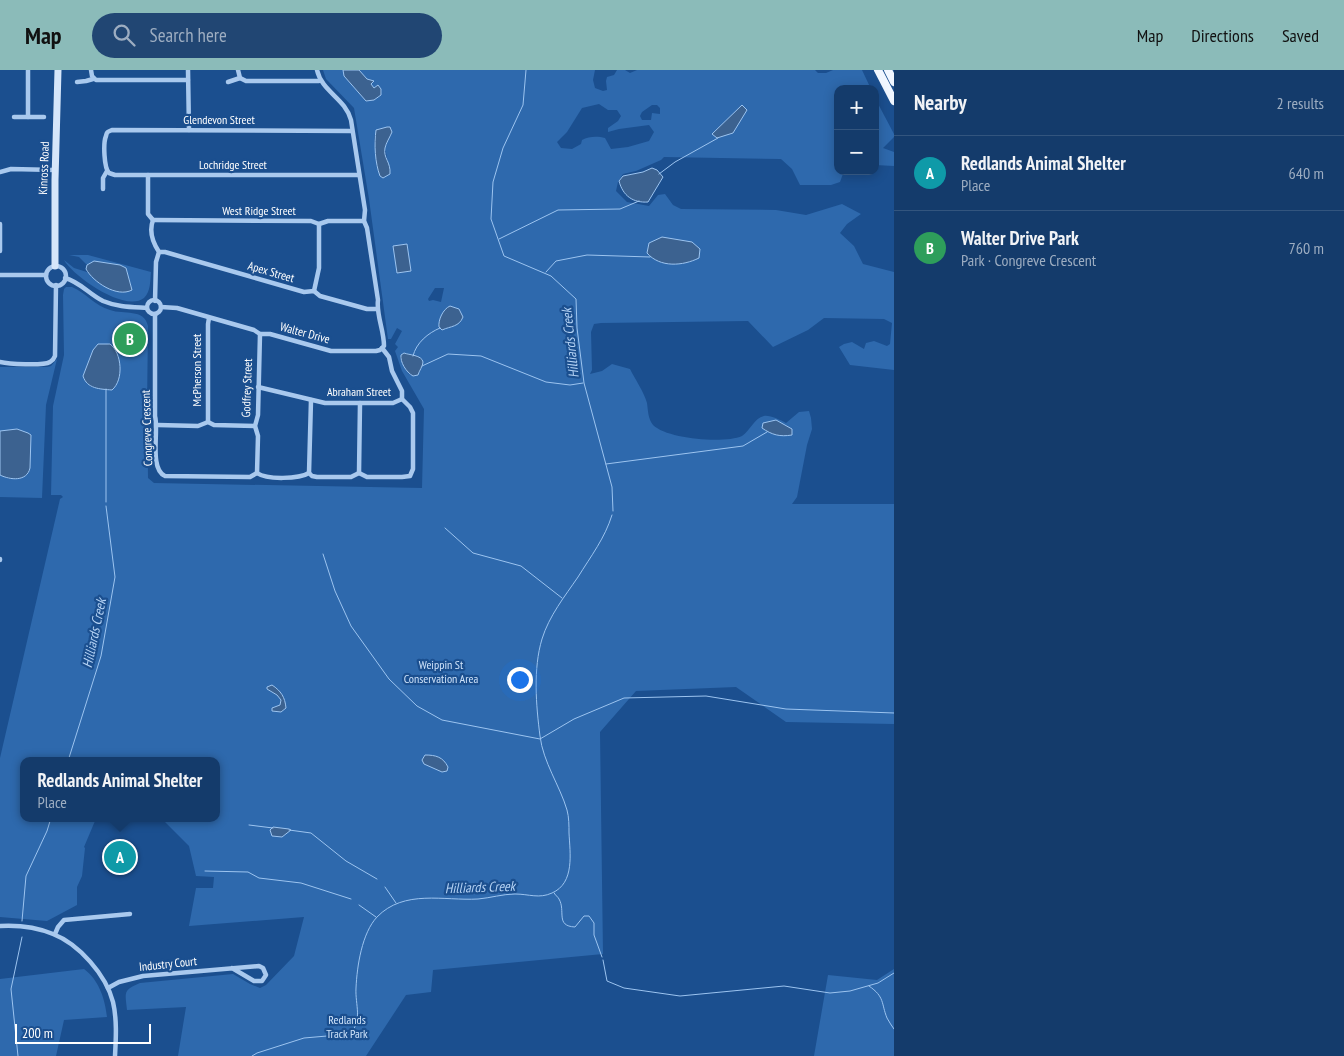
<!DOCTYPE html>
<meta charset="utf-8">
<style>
body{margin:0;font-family:"PT Sans Narrow",sans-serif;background:#214673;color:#f1f3f6}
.controls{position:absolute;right:15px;top:15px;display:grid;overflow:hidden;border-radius:10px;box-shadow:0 2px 12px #0003}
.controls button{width:45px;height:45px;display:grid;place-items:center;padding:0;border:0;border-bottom:1px solid #33557e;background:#143b6b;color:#f1f3f6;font:25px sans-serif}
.scale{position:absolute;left:15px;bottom:12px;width:136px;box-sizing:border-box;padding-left:5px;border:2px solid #fff;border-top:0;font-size:14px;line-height:18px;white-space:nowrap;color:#fff;-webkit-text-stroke:4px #1b4f8f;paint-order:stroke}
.you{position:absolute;left:519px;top:609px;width:18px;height:18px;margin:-12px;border:4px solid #fff;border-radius:50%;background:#1a73e8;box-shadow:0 0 0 8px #1a73e833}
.badge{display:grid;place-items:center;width:32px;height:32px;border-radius:50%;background:#8bbbb9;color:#fff;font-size:16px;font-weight:700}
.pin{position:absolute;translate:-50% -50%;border:2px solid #fff;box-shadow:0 1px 5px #0006}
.popup{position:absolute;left:20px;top:687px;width:200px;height:65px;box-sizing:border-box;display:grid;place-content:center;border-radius:10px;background:#143b6b;filter:drop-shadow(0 1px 4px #0005);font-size:16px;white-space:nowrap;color:#9dadc1}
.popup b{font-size:19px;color:#f1f3f6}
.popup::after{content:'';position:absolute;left:50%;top:100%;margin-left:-10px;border:10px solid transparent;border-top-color:#143b6b}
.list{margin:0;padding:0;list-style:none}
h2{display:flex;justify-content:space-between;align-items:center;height:65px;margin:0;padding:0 20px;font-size:21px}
h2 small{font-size:16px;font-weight:400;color:#9dadc1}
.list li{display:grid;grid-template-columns:32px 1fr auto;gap:15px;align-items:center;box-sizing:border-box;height:75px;padding:0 20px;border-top:1px solid #33557e}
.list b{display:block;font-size:19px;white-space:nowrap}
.list p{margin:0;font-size:16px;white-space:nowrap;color:#9dadc1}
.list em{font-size:16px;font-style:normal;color:#9dadc1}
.icon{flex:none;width:28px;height:28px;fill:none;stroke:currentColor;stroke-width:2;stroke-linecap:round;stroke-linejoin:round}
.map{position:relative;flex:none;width:894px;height:986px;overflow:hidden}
header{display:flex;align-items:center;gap:30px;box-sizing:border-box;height:70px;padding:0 25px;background:#8bbbb9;color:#111}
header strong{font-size:24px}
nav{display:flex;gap:28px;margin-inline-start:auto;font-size:18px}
.search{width:350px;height:45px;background:#214673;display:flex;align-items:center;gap:12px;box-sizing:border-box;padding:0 18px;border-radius:28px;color:#9dadc1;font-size:19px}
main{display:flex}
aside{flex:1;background:#143b6b}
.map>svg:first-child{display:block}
.green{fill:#2e69ad;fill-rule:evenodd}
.water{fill:#3c6290;stroke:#9cc4f0}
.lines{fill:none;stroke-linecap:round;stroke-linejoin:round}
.stream{stroke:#9cc4f0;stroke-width:1}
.street{stroke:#a9c9ee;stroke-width:4.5}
.secondary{stroke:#d6e6fa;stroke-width:7}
.primary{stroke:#f0f6ff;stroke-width:8}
.labels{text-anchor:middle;stroke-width:4.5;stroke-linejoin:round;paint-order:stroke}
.street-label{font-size:12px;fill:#fff;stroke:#1b4f8f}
.park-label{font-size:12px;fill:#cfe3fa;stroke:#1b4f8f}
.water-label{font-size:14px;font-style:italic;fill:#b5d3f5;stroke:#1b4f8f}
</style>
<header>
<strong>Map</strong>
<div class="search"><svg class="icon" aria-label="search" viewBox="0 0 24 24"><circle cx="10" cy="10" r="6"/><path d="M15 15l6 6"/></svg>Search here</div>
<nav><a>Map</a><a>Directions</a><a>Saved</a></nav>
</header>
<main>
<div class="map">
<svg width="894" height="986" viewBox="0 0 894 986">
<rect width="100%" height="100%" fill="#1b4f8f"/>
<!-- green -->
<g class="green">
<path d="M323,0H343L344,6L366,31C375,29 383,29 381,19L378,15L374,18L371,14L373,11L367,9L359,0H595L593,10L595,18L603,21L607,20L606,11L607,7L614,5L617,0H625L630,3L637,0H815L818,3H826L833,0H862L871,19H838V101H844L840,112L831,115H800L792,99L781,89L664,87L661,90L636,101L623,104L618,112L616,121L627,132L649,136L658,125L665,124L673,135L681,139L776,140L806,145L842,134L861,144L847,154L840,163L854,176L863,194L894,202V300L850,295L839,277L844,274L852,272L864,279L866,273L874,271L887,276L890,274L892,253L884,249L824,248L808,260L773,277L748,251L601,253L594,254L591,262L592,300L590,304L602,301L612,294L630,299C635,309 644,322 647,333C648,340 648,349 653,355C667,369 724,374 742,366C750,361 754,348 764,346C770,345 780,350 786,353L799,342L809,341L811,348L812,359L807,375L797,427L792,434H894V654L786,652L736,617L636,621L600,662L603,884L433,900L431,922L406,925L366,986H178L186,937L127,940C125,922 123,920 140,913L233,904L250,914L260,918L266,915L294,886L304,847L189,856L196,818H213L214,807L196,806L189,776L161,748H216V691H24V748H95V751L84,777L85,778L82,806L77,817V835L47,851L0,847V688L60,429L63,427L61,425H51L53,336L64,285L63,225L64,219L66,217H72C86,223 95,236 110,240C124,245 144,238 148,256L147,338H144V341H147L148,408L154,413L422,418L424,339L402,301L395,281L398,277L395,274L402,261L397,258L391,269H388L369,129L354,38L326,9ZM599,34L608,40H617L621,46L618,51L608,58V62L619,59L649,55L654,62L649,71L628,77L611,79L605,68C598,66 589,66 582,70L581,74L572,79L561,78L557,72L567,62L582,38ZM652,35H657L660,38V44L652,43L651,50H642L640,46L642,42ZM742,35L747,40L713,64ZM376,60L392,62L385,78L388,93L377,98L374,68ZM435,218H444L441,232L433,230L429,231L428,229ZM115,278C121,294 121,305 112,320L91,317L83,306L93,280ZM404,283L418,286L422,296L418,305L409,304L400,288Z"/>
<polygon points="875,28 894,64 894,67 883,78 894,82 894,96 875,95"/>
<path d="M69,185H88L151,202C150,211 151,221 144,228C125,243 73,206 64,190L74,198L87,202L101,214L131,216L126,198C117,193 97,190 87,195L79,187Z"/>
<polygon points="57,289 46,335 42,428 0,427 0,405 9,409 21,408 17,359 0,361 0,297 47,297 51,296"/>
<path d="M84,899C99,910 105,929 107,947L64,950L56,986H0V909Z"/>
<polygon points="894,899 894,986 814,986 828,905 877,910"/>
</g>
<!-- water -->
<g class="water">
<polygon points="343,0 359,0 367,9 374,11 371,14 374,18 378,15 381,19 381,25 374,30 366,31 344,6"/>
<polygon points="742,35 747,40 733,63 717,68 712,64"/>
<path d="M387,57H390L392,62C390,67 386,73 385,78C383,88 391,92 390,104L383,108L380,106C375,93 374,74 376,60Z"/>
<path d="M652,98L657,100L663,107L648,132C633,133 623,126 619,111L623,106L643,102Z"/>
<path d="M662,167L692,172L700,179L699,188C683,196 660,198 647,183L649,173Z"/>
<polygon points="407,174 411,201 397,203 393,176"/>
<path d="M94,191L120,195L126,198L132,220C117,228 93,212 86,199L87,195Z"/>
<path d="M450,236L459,239L463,247C459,257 451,256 442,260L439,257C438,250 443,239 450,236Z"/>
<path d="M98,274H110C122,283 124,310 112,320C100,319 87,319 83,306L93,280Z"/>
<path d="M404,283C409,285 422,285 423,292C423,296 419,301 418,305L413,306C406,302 400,292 401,285Z"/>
<path d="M776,350L792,359V365C780,367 772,365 762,358L763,353Z"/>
<path d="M17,359L28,363L31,365L30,398C27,412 10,410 0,405V361Z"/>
<path d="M272,615C281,621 285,627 286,638L281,642L272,641V638L280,635L281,630L277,625L267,619V617Z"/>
<path d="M425,685C436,685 443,687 448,697L447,701L442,702L424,694L422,690Z"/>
<polygon points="273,757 289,759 291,760 282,767 272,766 270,760"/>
</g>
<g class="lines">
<!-- stream -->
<g class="stream">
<polyline points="526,0 523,35 503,78 493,112 491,149 504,186 551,206 576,229 577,258 584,313 612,417 613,441"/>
<polyline points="659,104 675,92 718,68"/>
<polyline points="499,169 558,140 620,139 639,131"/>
<polyline points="546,202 556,191 587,185 650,187"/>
<path d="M413,286C416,273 428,263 440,258"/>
<polyline points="422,296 448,284 481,286 546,312 570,315 583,313"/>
<polyline points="106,319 106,432"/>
<polyline points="606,394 743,376 767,362"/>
<polyline points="445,458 473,483 521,496 562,528"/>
<polyline points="323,484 335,521 351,556 389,609 417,636 442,650 540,669 574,649 624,628 706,626 786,639 894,643"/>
<polyline points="68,691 101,586 115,507 106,436"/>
<polyline points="249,755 273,758"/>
<polyline points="289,760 311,763 346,791 377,809"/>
<polyline points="205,801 248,802 259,808 301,813 351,829"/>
<polyline points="385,817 396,833"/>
<path d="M554,823C554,824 559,828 559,829C566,841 555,856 575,857L584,846H589L594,853V865L602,887"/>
<polyline points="359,835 376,847"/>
<polyline points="22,851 26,806 47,761 51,748"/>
<polyline points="603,890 607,911 624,918 680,926 784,916 830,923 850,921 878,913 894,903"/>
<path d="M869,916C885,927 881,933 887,948C889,952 892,956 894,959"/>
<polyline points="18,986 11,919 22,867"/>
<path d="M252,986L257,983L304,968L350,964C363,950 355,935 356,918C357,896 362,863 377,847C404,819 444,831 478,829C490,828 503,824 515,824C529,824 539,829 552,823C575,813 570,783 569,763C569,756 569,747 567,740C560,716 543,692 540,666C536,635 533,599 542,569C549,546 565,526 578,507C591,486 605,468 612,445"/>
</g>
<!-- street -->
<g class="street">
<polyline points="28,0 28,47"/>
<polyline points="91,0 92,6 96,10 188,10"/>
<polyline points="188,0 189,60"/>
<polyline points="238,0 240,8 246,11 319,11"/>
<polyline points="77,12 86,11 93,9"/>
<polyline points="228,12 240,8"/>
<polyline points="14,47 44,47"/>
<path d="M351,61L112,60C108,62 107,61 106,66C103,73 104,98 109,103L115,105H359"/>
<polyline points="0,102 11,99 55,100"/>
<polyline points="148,105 148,144 153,150"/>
<polyline points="103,119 103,108 107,101"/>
<polyline points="153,150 311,151 319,154 328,151 364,151"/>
<path d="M153,150C149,161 153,173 159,182L156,192L155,231"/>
<polyline points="0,154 0,181"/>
<polyline points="159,182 165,182 304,222 314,221 320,226 367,239 377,239"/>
<circle cx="56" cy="206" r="10"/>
<polyline points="0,205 46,205"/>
<path d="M65,208C80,212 89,224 103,231C117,237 132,237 147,238"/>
<polyline points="314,221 319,198 319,154"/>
<circle cx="154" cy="237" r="7"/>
<path d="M161,237L177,238L254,260L260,264H270L331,281H376L380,280L384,276C384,260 376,245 378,230L367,158L364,151L365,140L351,50C345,28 322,22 317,0"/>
<path d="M155,244V346C159,360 149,399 165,406L250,407L257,403C267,410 299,409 309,403L312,406L317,407H351L359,403L367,407H402L410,406L413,399V343L410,337L402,329V321L392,301L389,287L382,278"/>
<path d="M0,292C8,294 43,296 50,292C53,290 54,289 55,286L56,215"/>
<polyline points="258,317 325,333 393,333 402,329"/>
<polyline points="208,352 208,254 209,248"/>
<polyline points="158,355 198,356 208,352 214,355 255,356"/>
<polyline points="257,403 258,366 255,356 258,345 260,264"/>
<polyline points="309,403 311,330"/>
<polyline points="359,403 360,333"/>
<polyline points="0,489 0,490"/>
<path d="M0,856C18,855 36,857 53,864C79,874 106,905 113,932C117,949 116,968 115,986"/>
<polyline points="55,864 58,857 64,850 130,844"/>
<polyline points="108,918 119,912 143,906 259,896 263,898 266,905 262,911 254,911 232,898"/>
</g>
<!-- secondary -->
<polyline class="secondary" points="55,196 55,110 58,0"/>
<!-- primary -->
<g class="primary">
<polyline points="878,0 894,31"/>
<polyline points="888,0 894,12"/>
</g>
</g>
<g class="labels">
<!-- street labels -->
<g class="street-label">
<text x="219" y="54">Glendevon Street</text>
<text x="233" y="99">Lochridge Street</text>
<text transform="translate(44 98) rotate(-88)" y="4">Kinross Road</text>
<text x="259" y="145">West Ridge Street</text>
<text transform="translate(271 202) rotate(16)" y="4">Apex Street</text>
<text transform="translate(305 263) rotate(15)" y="4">Walter Drive</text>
<text transform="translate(197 300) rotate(-90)" y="4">McPherson Street</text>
<text transform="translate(247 318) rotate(-88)" y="4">Godfrey Street</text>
<text x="359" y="326">Abraham Street</text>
<text transform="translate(147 358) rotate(-92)" y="4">Congreve Crescent</text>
<text transform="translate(168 894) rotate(-6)" y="4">Industry Court</text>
</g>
<!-- park labels -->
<g class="park-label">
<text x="441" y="599">Weippin St<tspan x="441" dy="14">Conservation Area</tspan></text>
<text x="347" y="954">Redlands<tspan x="347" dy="14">Track Park</tspan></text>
</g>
<!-- water labels -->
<g class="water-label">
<text transform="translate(570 273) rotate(-96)" y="5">Hilliards Creek</text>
<text transform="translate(94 563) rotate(-78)" y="5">Hilliards Creek</text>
<text transform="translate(480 817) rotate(-2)" y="5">Hilliards Creek</text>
</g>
</g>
</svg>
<div class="controls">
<button>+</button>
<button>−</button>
</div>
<div class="scale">200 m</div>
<div class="you"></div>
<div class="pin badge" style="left:120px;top:787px;background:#0f9aa8">A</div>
<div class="popup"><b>Redlands Animal Shelter</b>Place</div>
<div class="pin badge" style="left:130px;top:269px;background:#2e9e5b">B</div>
</div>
<aside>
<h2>Nearby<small>2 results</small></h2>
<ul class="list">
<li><span class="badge" style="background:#0f9aa8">A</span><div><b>Redlands Animal Shelter</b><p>Place</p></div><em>640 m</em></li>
<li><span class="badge" style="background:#2e9e5b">B</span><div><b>Walter Drive Park</b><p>Park · Congreve Crescent</p></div><em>760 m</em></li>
</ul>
</aside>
</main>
